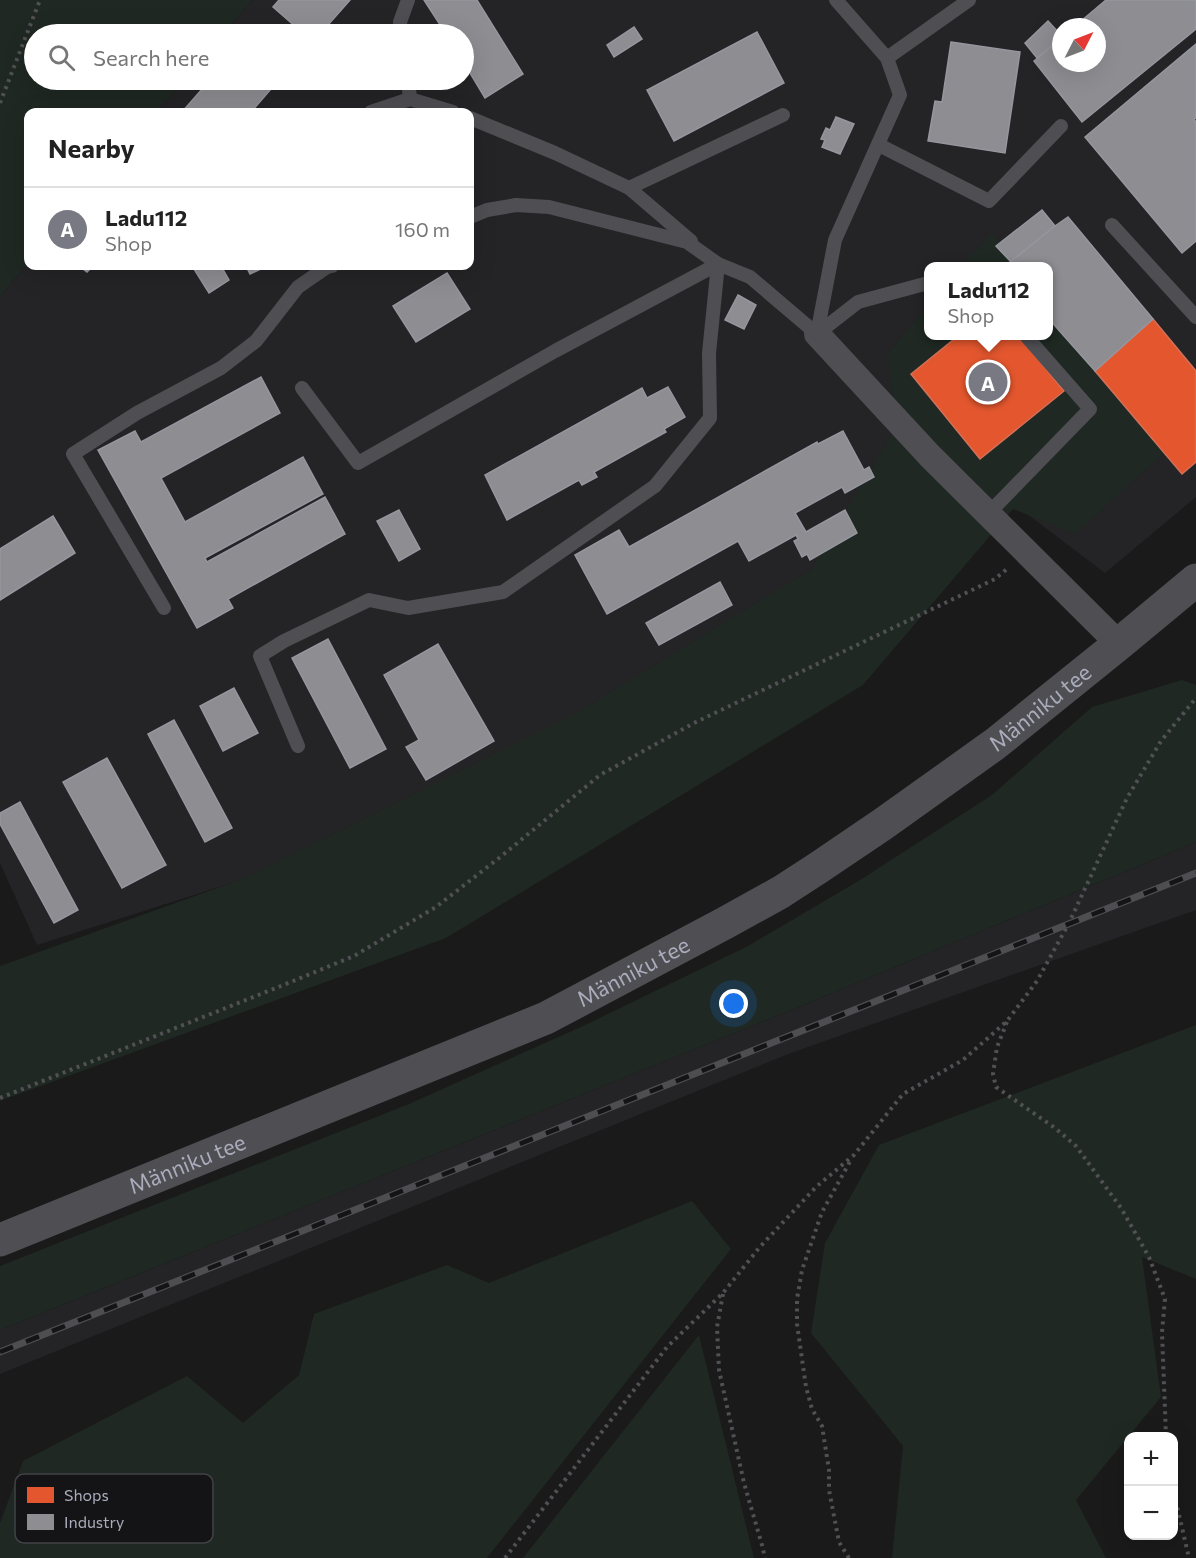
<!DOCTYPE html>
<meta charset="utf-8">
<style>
body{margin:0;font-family:Commissioner,sans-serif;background:#f2f2f2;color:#222}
.controls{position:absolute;right:18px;bottom:18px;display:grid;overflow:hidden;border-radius:12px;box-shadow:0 6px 24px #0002}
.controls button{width:54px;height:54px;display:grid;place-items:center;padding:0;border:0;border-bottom:2px solid #e0e0e0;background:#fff;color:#222;font:30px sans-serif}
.compass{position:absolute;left:1052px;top:18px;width:54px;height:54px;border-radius:50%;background:#fff;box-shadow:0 6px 24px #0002;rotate:48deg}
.you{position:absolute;left:734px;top:1004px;width:21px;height:21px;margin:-15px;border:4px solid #fff;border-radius:50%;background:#1a73e8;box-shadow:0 0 0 9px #1a73e833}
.badge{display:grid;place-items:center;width:39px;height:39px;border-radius:50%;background:#787983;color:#fff;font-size:20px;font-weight:700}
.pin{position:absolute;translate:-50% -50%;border:3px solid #fff;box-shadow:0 2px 6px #0006}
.popup{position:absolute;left:924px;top:262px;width:129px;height:78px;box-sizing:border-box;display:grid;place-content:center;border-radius:12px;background:#fff;filter:drop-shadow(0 2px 4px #0005);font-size:20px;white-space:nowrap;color:#767676}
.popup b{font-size:22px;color:#222}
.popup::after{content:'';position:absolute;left:50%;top:100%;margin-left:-12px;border:12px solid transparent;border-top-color:#fff}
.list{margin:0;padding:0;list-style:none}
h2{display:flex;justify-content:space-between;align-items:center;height:78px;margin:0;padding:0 24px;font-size:26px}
h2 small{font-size:20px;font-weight:400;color:#767676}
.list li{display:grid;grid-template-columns:39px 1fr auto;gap:18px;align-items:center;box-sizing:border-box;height:84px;padding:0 24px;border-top:2px solid #e0e0e0}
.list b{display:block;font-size:22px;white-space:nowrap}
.list p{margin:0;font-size:20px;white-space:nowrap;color:#767676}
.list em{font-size:20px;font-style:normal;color:#767676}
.icon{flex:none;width:33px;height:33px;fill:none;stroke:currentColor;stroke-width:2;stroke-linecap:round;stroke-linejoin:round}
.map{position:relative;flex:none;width:1196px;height:1558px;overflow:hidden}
.search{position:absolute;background:#fff;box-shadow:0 6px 24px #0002;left:24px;top:24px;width:450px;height:66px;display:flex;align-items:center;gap:15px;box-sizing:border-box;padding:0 21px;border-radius:33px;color:#767676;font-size:22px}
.panel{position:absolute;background:#fff;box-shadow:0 6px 24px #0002;left:24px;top:108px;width:450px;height:162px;border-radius:12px}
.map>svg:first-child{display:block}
.built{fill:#242326;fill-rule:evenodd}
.green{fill:#1f2822}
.shops{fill:#e4572e;stroke:#d37059;stroke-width:1.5}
.industry{fill:#8d8d92;stroke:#96969f;stroke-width:1.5}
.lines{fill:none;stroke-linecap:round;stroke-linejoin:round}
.path{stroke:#505055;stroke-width:4;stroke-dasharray:3 4.5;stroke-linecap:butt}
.service{stroke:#4e4e53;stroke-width:14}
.minor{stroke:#4e4e53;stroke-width:26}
.tertiary{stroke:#4e4e53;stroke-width:33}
.rail-casing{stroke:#4e4e52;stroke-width:7}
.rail{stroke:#141416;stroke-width:4.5;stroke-dasharray:14;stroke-linecap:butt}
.labels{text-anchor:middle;stroke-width:6;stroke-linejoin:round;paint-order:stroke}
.street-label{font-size:22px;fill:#aaacbc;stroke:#141416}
.key{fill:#141416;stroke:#414248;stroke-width:1.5}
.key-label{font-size:16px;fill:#aaacbc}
</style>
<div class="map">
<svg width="1196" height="1558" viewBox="0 0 1196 1558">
<rect width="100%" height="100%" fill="#1a1a1a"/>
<!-- built -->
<g class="built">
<path d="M253,0H1196V497L1105,573L965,467L467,808L37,945L0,863V297L28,263V266H470V112H157L185,80H464V34H223ZM1061,27H1097V63H1061ZM928,266H1048V336H928Z"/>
<polygon points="1196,842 1196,910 791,1053 0,1374 0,1330 779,1015"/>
</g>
<!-- green -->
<g class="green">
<polygon points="0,0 253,0 223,34 34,34 34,80 185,80 157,112 28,112 28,263 0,297"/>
<polygon points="992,232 1018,266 962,266"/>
<polygon points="1048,304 1164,453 1075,534 1013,509 863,685 446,938 0,1101 0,966 245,878 578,712 812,569 897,425 887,354 928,306 928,336 1048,336"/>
<polygon points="1182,680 1196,685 1196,842 779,1015 0,1330 0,1266 409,1104 583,1026 748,946 860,880 992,795 1092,707"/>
<polygon points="1196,1025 1196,1279 1142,1257 1161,1397 1076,1500 1106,1558 892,1558 903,1446 811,1333 825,1243 879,1145"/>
<polygon points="692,1201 731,1249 487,1558 0,1558 0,1523 23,1461 187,1376 243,1423 299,1375 314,1314 447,1265 489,1283"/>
<polygon points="699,1335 754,1558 523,1558"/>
</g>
<!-- shops -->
<g class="shops">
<polygon points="1153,319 1196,371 1196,462 1182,474 1095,371"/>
<polygon points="958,336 1019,336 1064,391 980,459 911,374"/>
</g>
<!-- industry -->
<g class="industry">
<polygon points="279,0 350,0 320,34 304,34 273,7"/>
<polygon points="424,0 477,0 523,74 485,98 464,63 464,34 446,34"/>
<polygon points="1106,0 1196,0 1196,29 1082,122 1034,61 1061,38 1061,63 1097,63 1097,27 1074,27"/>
<polygon points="1048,21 1061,35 1061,38 1037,58 1025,43"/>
<polygon points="634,27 642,39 614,57 607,45"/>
<polygon points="757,32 784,83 674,141 647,90"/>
<polygon points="951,42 1020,52 1005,153 928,141 935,101 942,102"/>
<polygon points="1196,44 1196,118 1194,119 1196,122 1196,241 1182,253 1085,137"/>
<polygon points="210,80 257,80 270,90 251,112 182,112"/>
<polygon points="836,117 854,124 840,154 822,147 825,140 821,139 826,128 830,130"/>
<polygon points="1042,210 1055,226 1011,262 996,246"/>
<polygon points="1068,217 1153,319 1095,371 1048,318 1048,266 1005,266 1055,226"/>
<polygon points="79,266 93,266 87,272"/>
<polygon points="200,266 221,266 229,280 209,293 194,269"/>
<polygon points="246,266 267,266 250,274"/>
<polygon points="447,273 470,309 416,342 393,306"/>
<polygon points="738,295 756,305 744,329 725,320"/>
<polygon points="261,377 280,413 161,478 185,522 303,457 323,494 205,558 207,562 325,497 345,534 228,599 233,608 197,628 98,450 135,431 141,442"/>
<polygon points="668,387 685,417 664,429 666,432 594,472 597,477 582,485 579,480 507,520 485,475 642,388 647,398"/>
<polygon points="843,431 864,470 869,467 874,477 845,493 842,487 795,513 806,532 845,510 857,533 810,560 807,554 802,557 794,541 798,539 796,535 749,561 738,541 607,614 575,555 619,530 629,547 817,442 818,444"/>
<polygon points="399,510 420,549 399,561 377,521"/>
<polygon points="53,516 75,553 0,600 0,549"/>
<polygon points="720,582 732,605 659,645 646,623"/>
<polygon points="328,639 386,749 350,768 292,658"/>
<polygon points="438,644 494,741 426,780 406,747 419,740 384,675"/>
<polygon points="234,688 258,733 223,751 200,706"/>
<polygon points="174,720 232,828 205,842 148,734"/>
<polygon points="107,758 166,865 122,888 63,782"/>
<polygon points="20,802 78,910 54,923 0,824 0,813"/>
</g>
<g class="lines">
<!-- path -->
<g class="path">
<polyline points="0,103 40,0"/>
<polyline points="1007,1022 997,1047 993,1074 996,1087 1055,1128 1076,1146 1121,1208 1149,1257 1165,1299 1162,1332 1166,1436"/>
<polyline points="0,1098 281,986 354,956 436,907 499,858 600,775 694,723 995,579 1008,568"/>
<polyline points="723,1294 717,1327 719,1370 744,1483 762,1545 765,1558"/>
<polyline points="1174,1493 1189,1558"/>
<polyline points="505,1558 667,1347 723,1293 759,1248 816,1187 854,1155 903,1094 963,1060 1007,1021 1037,981 1069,923 1127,798 1161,741 1196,698"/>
<polyline points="849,1558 839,1542 829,1490 829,1470 822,1426 812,1409 806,1387 797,1324 797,1299 802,1270 822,1212 852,1158"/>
</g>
<!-- service -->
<g class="service">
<polyline points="401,34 400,22 408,0"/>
<polyline points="887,58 969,0"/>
<polyline points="408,80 410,99"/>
<polyline points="371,112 410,99 453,112"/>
<polyline points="470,118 555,153 629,188 691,241"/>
<polyline points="879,145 989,201 1061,126"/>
<polyline points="629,188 783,115"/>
<polyline points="470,217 487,210 516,205 549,207 687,242 718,264 750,277 817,334"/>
<polyline points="1112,225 1196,317"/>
<polyline points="817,334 835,240 900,95 887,58 836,0"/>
<polyline points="817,334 858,302 928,283"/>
<polyline points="302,388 358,463 555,351 718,264"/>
<polyline points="988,514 1090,409 1026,336"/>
<polyline points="164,608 73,454 137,413 221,368 256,341 298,287 327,267 332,266"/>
<polyline points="298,746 260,656 284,641 369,600 408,608 503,592 655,486 710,418 709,353 718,264"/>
</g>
<!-- minor -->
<polyline class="minor" points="817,334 930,456 1119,644"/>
<!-- tertiary -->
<path class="tertiary" id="s1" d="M0,1240L546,1018L725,923L781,892L818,868L883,824L995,744L1119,644L1196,580"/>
<defs>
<polyline id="rail" points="0,1352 1196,873"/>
</defs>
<!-- rail casing -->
<use href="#rail" class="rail-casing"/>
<!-- rail -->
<use href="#rail" class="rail"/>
</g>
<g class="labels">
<!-- street labels -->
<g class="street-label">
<text dy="8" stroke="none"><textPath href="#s1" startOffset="1174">Männiku tee</textPath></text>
<text dy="8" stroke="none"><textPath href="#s1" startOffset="688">Männiku tee</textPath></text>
<text dy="8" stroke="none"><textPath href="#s1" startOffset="202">Männiku tee</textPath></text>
</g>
</g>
<!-- legend -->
<rect x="15" y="1474" width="198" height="69" rx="9" class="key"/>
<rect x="27" y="1487" width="27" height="16" fill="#e4572e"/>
<rect x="27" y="1514" width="27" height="16" fill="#8d8d92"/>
<g class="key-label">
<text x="64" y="1501">Shops</text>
<text x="64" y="1528">Industry</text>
</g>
</svg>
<div class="controls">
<button>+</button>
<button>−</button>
</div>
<svg class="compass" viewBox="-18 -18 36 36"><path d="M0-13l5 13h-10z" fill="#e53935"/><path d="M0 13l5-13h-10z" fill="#767676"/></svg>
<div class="you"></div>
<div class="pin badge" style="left:988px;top:382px">A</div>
<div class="popup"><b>Ladu112</b>Shop</div>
<div class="search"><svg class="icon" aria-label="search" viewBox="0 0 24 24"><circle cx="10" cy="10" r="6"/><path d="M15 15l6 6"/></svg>Search here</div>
<section class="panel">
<h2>Nearby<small></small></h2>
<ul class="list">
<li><span class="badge">A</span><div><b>Ladu112</b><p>Shop</p></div><em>160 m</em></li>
</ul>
</section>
</div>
